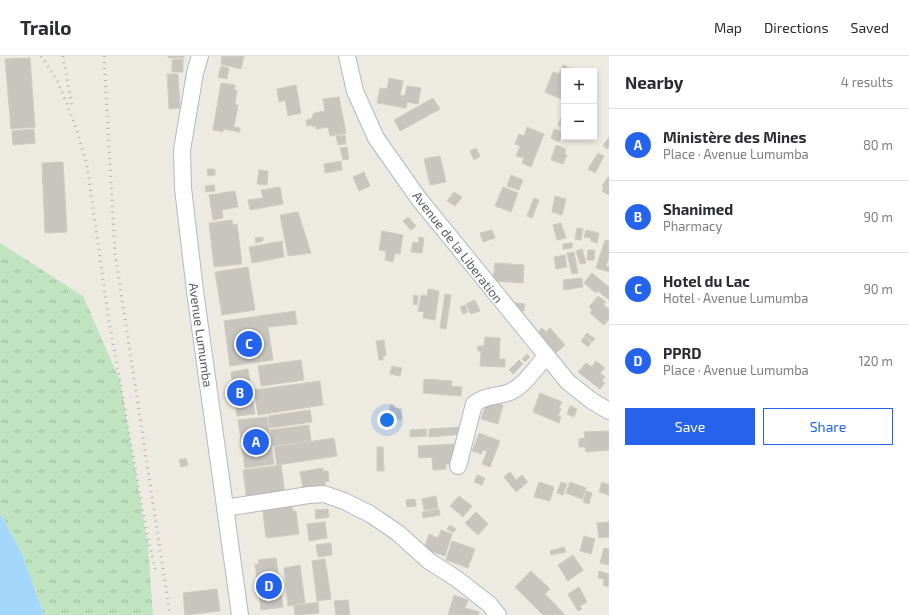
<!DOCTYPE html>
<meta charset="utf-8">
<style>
body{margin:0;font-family:"Exo 2",sans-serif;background:#f2f2f3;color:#2b2b33}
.controls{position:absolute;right:12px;top:12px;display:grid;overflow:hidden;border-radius:0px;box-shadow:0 2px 6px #0003}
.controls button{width:36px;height:36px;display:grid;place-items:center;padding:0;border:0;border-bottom:1px solid #e1e1e2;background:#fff;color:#2b2b33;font:20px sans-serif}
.you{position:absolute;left:387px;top:364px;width:14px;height:14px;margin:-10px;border:3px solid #fff;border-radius:50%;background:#1a73e8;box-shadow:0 0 0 6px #1a73e833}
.badge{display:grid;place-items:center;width:26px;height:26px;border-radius:50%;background:#2563eb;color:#fff;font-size:13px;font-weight:700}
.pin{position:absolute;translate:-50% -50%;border:2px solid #fff;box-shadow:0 1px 4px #0006}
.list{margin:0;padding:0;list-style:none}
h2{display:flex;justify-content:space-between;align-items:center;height:52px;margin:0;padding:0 16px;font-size:17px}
h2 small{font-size:13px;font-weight:400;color:#7c7c81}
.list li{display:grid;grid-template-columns:26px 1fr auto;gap:12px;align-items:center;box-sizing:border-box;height:72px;padding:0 16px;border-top:1px solid #e1e1e2}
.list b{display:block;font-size:15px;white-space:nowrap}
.list p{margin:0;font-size:13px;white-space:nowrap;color:#7c7c81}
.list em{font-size:13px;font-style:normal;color:#7c7c81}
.actions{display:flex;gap:8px;padding:12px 16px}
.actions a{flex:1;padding:9px 0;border:1px solid #2563eb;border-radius:0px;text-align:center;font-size:14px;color:#2563eb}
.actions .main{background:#2563eb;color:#fff}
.map{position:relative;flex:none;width:609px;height:559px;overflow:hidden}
header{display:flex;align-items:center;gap:24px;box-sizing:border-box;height:56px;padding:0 20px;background:#fff;border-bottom:1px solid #e1e1e2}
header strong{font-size:19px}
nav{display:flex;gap:22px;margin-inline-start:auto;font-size:14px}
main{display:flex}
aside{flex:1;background:#fff}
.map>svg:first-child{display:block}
.grass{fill:url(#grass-tufts)}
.water{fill:#a3d8fc}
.building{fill:#c8c5bf;stroke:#d1cbc1}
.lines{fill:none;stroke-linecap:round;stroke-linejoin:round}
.minor-casing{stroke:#b5b8bc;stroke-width:18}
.minor{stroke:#fff;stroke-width:16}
.rail{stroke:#b1b2b2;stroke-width:3;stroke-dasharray:1 5;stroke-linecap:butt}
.labels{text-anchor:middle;stroke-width:3;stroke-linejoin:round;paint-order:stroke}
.street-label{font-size:13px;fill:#5a5e62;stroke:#fff}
</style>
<header>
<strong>Trailo</strong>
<nav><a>Map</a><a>Directions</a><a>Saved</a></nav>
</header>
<main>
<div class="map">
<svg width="609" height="559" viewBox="0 0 609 559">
<defs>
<pattern id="grass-tufts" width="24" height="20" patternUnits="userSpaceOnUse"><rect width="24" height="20" fill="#c0e4bf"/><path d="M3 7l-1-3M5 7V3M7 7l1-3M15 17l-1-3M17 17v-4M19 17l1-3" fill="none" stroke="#9fbc9f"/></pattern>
</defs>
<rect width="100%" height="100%" fill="#edeae2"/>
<!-- grass -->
<polygon class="grass" points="0,187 83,240 120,325 148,490 153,559 44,559 23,500 0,457"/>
<!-- water -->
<polygon class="water" points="0,457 23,500 44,559 0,559"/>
<!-- building -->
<g class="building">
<rect x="168" y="0" width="16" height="2"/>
<polygon points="222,0 244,0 241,13 221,8"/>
<polygon points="30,2 35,71 11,73 5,3"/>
<polygon points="183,3 183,16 172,16 172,4"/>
<polygon points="563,9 576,15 564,15 564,44 545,36 553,16 559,18"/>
<polygon points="221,10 229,12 227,23 218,21"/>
<polygon points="167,18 178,18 180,52 169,53"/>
<polygon points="389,22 403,25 400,39 405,40 407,30 421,32 418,48 407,46 406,52 377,47 380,32 387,33"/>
<polygon points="221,27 235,29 234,34 237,34 235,48 238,49 234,71 240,72 240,76 223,73 223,76 213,74"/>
<polygon points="296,29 301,57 288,60 285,44 279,46 277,33"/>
<polygon points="339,41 346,77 330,80 328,71 316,73 316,70 313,71 312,69 307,70 306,64 311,63 314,57 325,55 323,43"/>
<polygon points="433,42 440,53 400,75 394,64"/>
<polygon points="562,60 564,60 564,72 558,69"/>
<polygon points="527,71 544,78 531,111 522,107 524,102 516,100 520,90 515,88 519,78 524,80"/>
<polygon points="34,73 35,87 13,89 12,75"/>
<polygon points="554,73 563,76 559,86 551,82"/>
<polygon points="345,79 346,88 338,89 336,80"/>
<polygon points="609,81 609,91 607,93 603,90"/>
<polygon points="556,89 566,93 564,98 567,99 563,108 551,104"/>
<polygon points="347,91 349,103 343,104 340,92"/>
<polygon points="476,92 480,100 474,104 470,95"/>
<polygon points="598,97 604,100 595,117 588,113"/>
<polygon points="440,100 446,126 430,129 424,103"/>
<polygon points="341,105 342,114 325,117 324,108"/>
<polygon points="63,106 67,176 45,177 42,107"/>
<polygon points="207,113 215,113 215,119 208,120"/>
<polygon points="259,114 268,115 267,129 257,128"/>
<polygon points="364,116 370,130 359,135 353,121"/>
<polygon points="511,119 523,124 519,134 507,130"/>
<polygon points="608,121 609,122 609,139 602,135 604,131 602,130"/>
<polygon points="214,129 215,135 206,136 205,130"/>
<polygon points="280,131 283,148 250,154 248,144 263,142 261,134"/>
<polygon points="503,131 518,137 511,156 495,150"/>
<polygon points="235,135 238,151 222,154 223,162 213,164 209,139"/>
<polygon points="454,136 462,141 455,150 447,145"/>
<polygon points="555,140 566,143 562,159 552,156"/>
<polygon points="534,142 539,144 532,162 527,160"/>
<polygon points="298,156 311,197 288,200 280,159"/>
<polygon points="408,161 416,170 411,174 403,165"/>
<polygon points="232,164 233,169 237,168 242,208 214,211 209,167"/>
<polygon points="561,167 566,182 557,184 553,169"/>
<polygon points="577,172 583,173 581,184 575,183"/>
<polygon points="492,174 495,182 483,186 480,177"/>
<polygon points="586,174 599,177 597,187 591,185 591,182 584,181"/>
<polygon points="382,175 403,179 400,198 395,197 393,206 385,204 386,195 379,194"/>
<polygon points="263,181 263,185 256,187 255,182"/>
<polygon points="419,181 424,182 422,197 411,196 413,186 418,187"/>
<polygon points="605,184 609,185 609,201 606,210 609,211 609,216 596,212"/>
<polygon points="282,185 284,201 252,207 249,191"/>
<polygon points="572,187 572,192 563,193 563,188"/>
<polygon points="582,193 586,207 580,208 576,195"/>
<polygon points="588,194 595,194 594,204 587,204"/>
<polygon points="574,196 578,217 572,218 567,197"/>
<polygon points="565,199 567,211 556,213 554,201"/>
<polygon points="495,207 524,209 523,227 493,225"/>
<polygon points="248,211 255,254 222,259 215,216"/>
<polygon points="592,217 609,231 609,244 598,235 596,237 584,227"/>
<polygon points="582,222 583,231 564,234 563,224"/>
<polygon points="428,233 439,235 435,264 423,262 424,256 418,255 421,239 427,240"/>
<polygon points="445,238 451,239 446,273 440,272"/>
<polygon points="414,239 418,240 417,249 413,248"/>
<polygon points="598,240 606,246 603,248 609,253 609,263 604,269 590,257 592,254 589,251"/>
<polygon points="475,244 480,255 471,258 466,248"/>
<polygon points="515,247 525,248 524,255 514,254"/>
<polygon points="465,249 468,256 463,258 460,251"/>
<polygon points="295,255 297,268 268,271 273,304 230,310 224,265"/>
<polygon points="542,272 546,276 550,272 565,289 556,297 538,276"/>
<polygon points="587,277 595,283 592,286 584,280"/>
<polygon points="485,281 500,282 499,303 505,303 505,311 480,310 481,295 478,295 478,290 484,290"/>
<polygon points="584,281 591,287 588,291 581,285"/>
<polygon points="384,284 386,300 383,300 383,304 379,304 376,285"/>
<polygon points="527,298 530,301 525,306 522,303"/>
<polygon points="301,304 304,324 261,330 258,310"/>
<polygon points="519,304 523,308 513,318 509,314"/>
<polygon points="596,305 605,312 600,317 605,321 602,325 605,327 600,333 578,316 586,307 592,311"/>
<polygon points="392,310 402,312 400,320 390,318"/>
<polygon points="248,313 255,358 237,360 231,316"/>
<polygon points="424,323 452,325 451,330 462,331 461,340 423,337"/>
<polygon points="320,325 323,349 258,359 254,334"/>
<polygon points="540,337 562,346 559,352 561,353 558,360 561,361 559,367 533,356"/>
<polygon points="487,345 503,349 498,368 481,363"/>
<polygon points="390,349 394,349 394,352 402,353 401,364 389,363"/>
<polygon points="570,350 577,353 574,361 567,358"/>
<polygon points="310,354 312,366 270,372 268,360"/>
<polygon points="267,361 274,408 245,412 238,364"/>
<polygon points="309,369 311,385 272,390 270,374"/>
<polygon points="463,371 464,378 429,381 429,373"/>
<polygon points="426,373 427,380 410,381 410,374"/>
<polygon points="609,375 609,394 586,396 585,391 579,391 579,383 585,382 584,376"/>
<polygon points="479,377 500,385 490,411 482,408 487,395 483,394 481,398 472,395"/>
<polygon points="334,382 337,400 277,409 274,391"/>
<polygon points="454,388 455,408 446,408 446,413 433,414 432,401 419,402 418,390"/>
<polygon points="377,391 383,391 384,415 377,415"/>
<polygon points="186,402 188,409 181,411 179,404"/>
<polygon points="281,409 285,439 247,445 243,414"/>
<polygon points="323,412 323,415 328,415 329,425 325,426 325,429 303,432 300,416"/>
<polygon points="510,416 516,424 522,419 528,426 516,436 504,421"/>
<polygon points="477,419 485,422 482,429 474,426"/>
<polygon points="539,426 554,431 550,445 534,441"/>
<polygon points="561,426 567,428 563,439 557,437"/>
<polygon points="570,426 586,432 582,443 566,437"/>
<polygon points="602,426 609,429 609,439 599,436"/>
<polygon points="586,435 592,437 589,448 583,446"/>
<polygon points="436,440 438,452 424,454 422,443"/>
<polygon points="459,440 472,450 463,461 450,450"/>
<polygon points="415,443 416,450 407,451 406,444"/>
<polygon points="283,445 284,451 292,450 293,455 296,455 299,478 266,482 262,448"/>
<polygon points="328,453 329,461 316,463 315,454"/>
<polygon points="439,453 440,459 423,462 422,456"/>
<polygon points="476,456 488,468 478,479 465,467"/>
<polygon points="325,466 327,482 309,485 307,468"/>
<polygon points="609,466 609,481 599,482 597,467"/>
<polygon points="450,469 456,473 453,477 447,473"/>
<polygon points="441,474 452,478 445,500 424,493 429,478 438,482"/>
<polygon points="584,480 595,483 591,498 580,495"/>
<polygon points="452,485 475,493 468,512 446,504"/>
<polygon points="331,487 332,499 318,501 316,489"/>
<polygon points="564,491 566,496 551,499 550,495"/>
<polygon points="604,492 609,493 609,509 600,507"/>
<polygon points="573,499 583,514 568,525 558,509"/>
<polygon points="276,502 283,551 261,554 255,508 259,508 258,504"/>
<polygon points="325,503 331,543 317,545 312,505"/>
<polygon points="300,509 305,547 288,550 284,512"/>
<polygon points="531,515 550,533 545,538 565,559 543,559 515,531"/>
<polygon points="599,515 609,518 608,531 603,529 604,523 598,522"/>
<polygon points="579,531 587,546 580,550 582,553 578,555 568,538"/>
<polygon points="217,533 220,555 185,559 183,537"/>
<polygon points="454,539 468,544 465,552 479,556 478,559 448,559"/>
<polygon points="348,544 350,559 336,559 334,545"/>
<polygon points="318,546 319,557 295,559 294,550"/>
</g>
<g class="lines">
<defs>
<g id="minor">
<polyline points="200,0 195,17 182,94 183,132 195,235 240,559"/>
<polyline points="347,0 355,35 376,82 419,143 568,326 592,345 609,355"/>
<path d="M458,410L474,348C485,339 497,341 510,336C525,329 534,313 546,301"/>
<polyline points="225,452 309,439 324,438 344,445 370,458 398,477 429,505 457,523 489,548 498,559"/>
</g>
</defs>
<!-- minor casing -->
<use href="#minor" class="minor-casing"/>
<!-- minor -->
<use href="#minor" class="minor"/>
<!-- rail -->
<g class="rail">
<polyline points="41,0 58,26 75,69 87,109 108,259 147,478 155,513"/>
<polyline points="63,0 72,51"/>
<polyline points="104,0 115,197 170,559"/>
</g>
</g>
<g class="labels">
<!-- street labels -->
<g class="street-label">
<text transform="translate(458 191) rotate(52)" y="5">Avenue de la Liberation</text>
<text transform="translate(201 279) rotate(82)" y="5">Avenue Lumumba</text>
</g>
</g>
</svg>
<div class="controls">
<button>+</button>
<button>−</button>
</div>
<div class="you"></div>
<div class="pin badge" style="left:256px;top:386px">A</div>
<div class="pin badge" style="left:240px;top:337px">B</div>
<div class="pin badge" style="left:249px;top:288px">C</div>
<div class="pin badge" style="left:269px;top:530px">D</div>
</div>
<aside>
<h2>Nearby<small>4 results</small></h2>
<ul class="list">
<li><span class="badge">A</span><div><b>Ministère des Mines</b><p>Place · Avenue Lumumba</p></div><em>80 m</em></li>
<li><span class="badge">B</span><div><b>Shanimed</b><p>Pharmacy</p></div><em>90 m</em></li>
<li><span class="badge">C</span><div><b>Hotel du Lac</b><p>Hotel · Avenue Lumumba</p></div><em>90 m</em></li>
<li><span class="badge">D</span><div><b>PPRD</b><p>Place · Avenue Lumumba</p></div><em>120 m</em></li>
</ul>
<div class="actions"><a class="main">Save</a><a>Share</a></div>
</aside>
</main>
